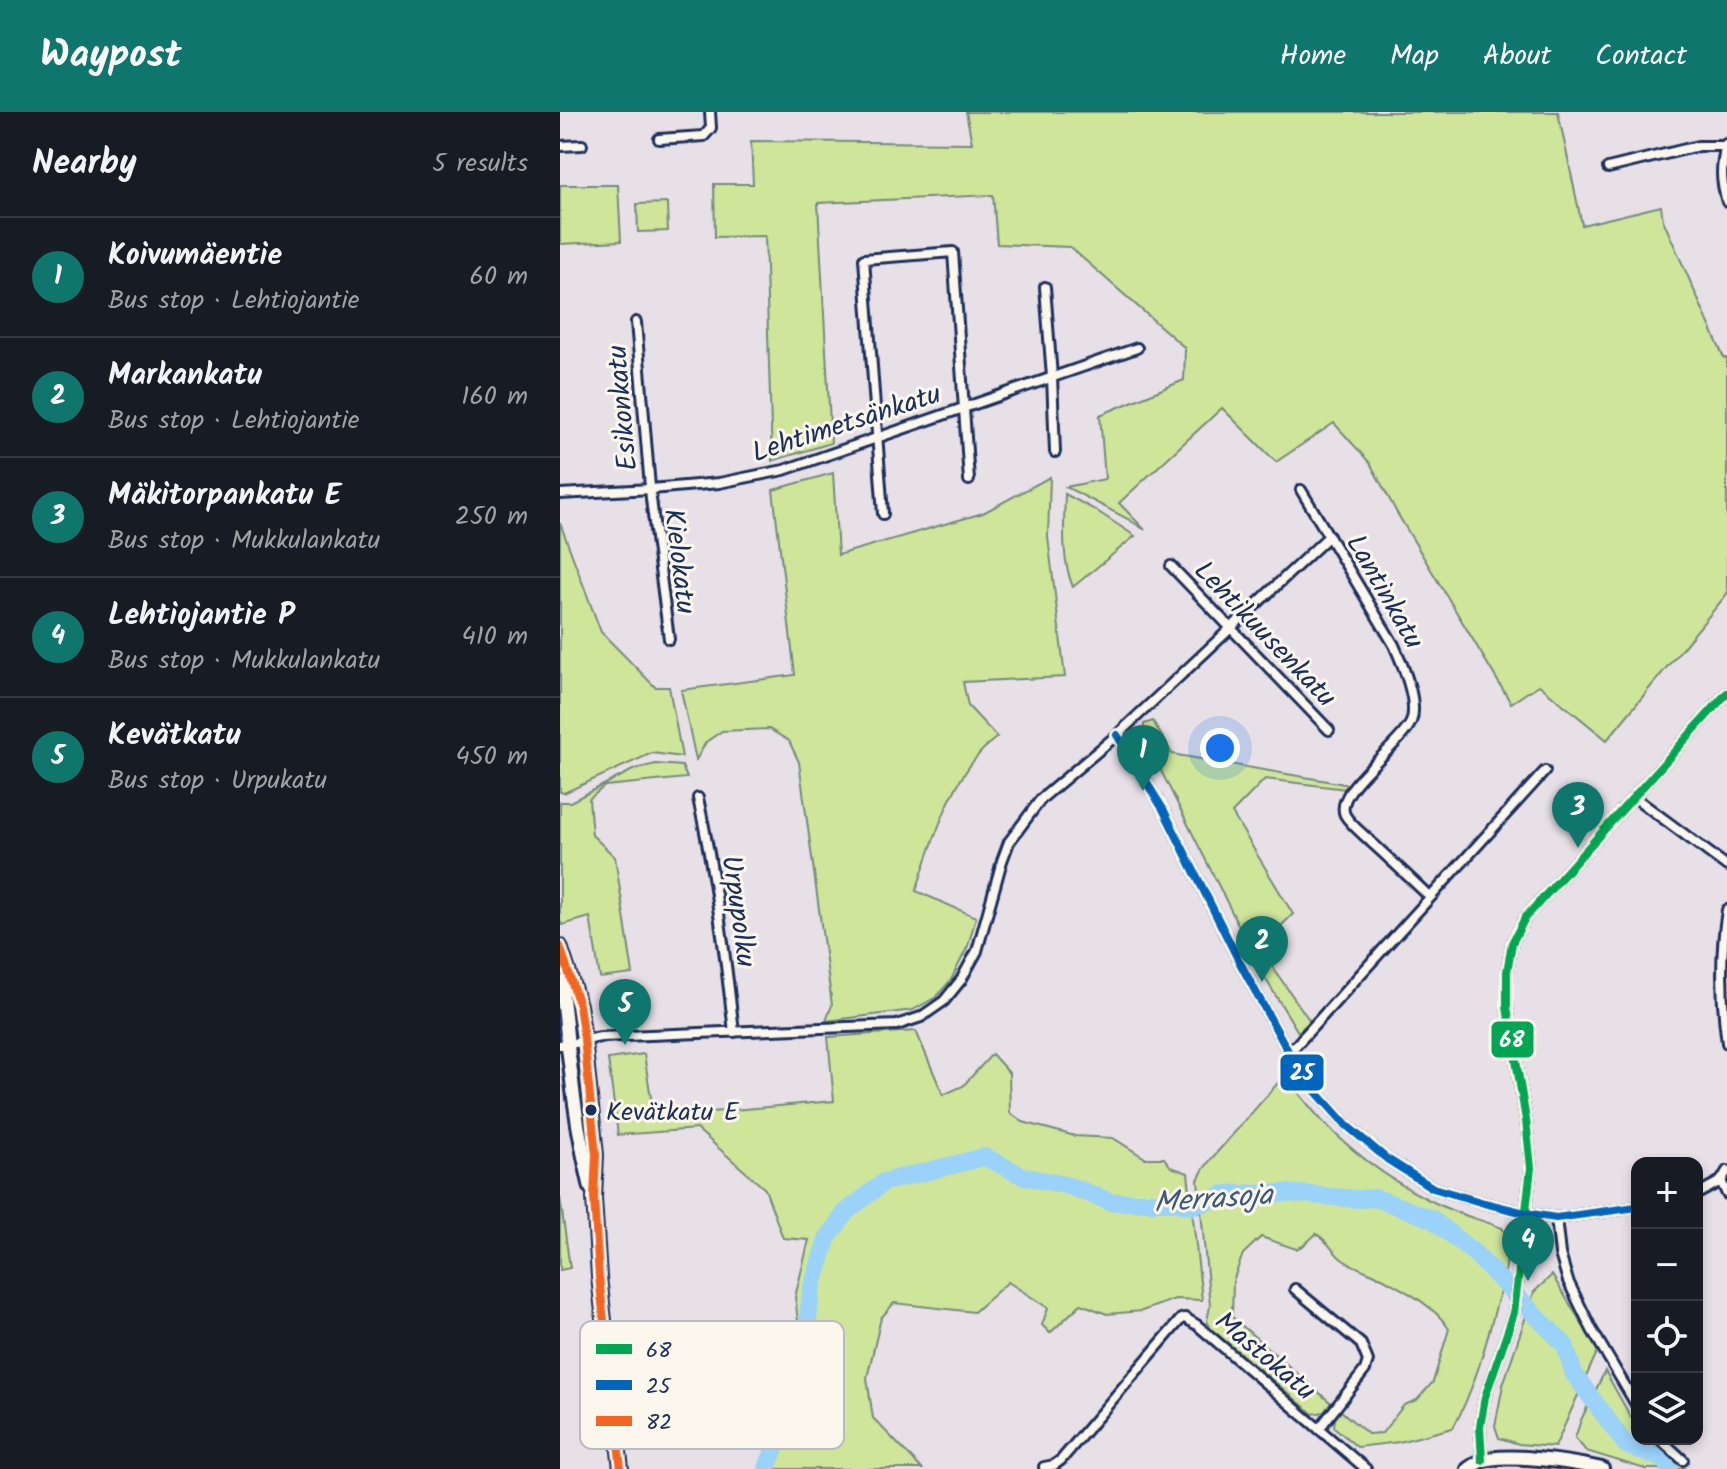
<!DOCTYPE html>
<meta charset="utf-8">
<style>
body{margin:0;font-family:Kalam,sans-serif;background:#242831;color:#f1f3f6}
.controls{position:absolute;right:24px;bottom:24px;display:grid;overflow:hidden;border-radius:16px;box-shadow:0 4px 12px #0003}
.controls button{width:72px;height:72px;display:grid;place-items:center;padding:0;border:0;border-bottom:2px solid #363941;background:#171b24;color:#f1f3f6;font:40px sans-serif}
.you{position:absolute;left:660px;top:636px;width:28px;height:28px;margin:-20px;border:6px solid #fff;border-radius:50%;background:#1a73e8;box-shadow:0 0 0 12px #1a73e833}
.badge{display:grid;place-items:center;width:52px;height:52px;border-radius:50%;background:#0f766e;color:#fff;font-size:26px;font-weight:700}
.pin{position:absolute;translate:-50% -66px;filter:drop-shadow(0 2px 4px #0008)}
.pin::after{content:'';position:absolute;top:42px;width:28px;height:24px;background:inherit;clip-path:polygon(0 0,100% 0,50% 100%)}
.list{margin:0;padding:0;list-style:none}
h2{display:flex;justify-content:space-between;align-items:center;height:104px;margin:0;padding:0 32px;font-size:34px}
h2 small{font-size:26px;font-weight:400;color:#9ea1a6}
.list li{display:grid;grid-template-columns:52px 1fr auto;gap:24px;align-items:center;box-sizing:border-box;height:120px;padding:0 32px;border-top:2px solid #363941}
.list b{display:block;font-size:30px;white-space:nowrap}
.list p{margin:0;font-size:26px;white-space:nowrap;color:#9ea1a6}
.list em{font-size:26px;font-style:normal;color:#9ea1a6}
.icon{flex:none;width:44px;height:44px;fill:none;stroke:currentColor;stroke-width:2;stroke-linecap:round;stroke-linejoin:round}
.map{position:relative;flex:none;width:1167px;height:1357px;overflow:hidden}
header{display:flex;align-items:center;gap:48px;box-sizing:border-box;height:112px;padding:0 40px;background:#0f766e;color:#fff}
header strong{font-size:38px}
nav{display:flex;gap:44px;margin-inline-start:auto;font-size:28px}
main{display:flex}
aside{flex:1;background:#171b24}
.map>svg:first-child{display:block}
.green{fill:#cfe59a;stroke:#758a7c;stroke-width:2}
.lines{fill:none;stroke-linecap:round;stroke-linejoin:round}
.river{stroke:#9bd2fa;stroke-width:18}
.street-casing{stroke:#1b2f5e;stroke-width:14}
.secondary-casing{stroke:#1b2f5e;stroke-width:18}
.street{stroke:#fbf7ec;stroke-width:8}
.secondary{stroke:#fbf7ec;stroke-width:12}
.bus-1-casing{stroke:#fbf7ec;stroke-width:14}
.bus-2-casing{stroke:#fbf7ec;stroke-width:14}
.bus-3-casing{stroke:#fbf7ec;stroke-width:14}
.bus-1{stroke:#00a651;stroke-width:8}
.bus-2{stroke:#0065bd;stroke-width:8}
.bus-3{stroke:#f26522;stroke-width:8}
.bus-dot{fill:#1b2f5e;stroke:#fbf7ec;stroke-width:3}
.labels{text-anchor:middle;stroke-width:6;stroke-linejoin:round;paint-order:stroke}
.bus-label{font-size:26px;fill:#1b2f5e;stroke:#fbf7ec;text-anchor:start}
.street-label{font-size:28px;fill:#1b2f5e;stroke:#fbf7ec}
.water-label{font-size:30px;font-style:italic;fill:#3b5885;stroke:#fbf7ec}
.key{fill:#fbf7ec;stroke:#b8bbc1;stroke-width:2}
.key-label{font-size:22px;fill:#1b2f5e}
.line-badge{stroke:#fbf7ec;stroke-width:3}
.badge-label{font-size:22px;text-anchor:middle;font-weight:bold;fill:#fff}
</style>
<header>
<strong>Waypost</strong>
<nav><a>Home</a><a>Map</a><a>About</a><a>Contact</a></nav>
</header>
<main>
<aside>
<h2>Nearby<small>5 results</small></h2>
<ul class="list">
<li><span class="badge">1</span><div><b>Koivumäentie</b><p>Bus stop · Lehtiojantie</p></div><em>60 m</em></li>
<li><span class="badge">2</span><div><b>Markankatu</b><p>Bus stop · Lehtiojantie</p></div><em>160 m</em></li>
<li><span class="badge">3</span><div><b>Mäkitorpankatu E</b><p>Bus stop · Mukkulankatu</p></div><em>250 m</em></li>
<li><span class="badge">4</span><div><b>Lehtiojantie P</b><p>Bus stop · Mukkulankatu</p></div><em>410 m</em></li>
<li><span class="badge">5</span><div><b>Kevätkatu</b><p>Bus stop · Urpukatu</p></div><em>450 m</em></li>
</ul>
</aside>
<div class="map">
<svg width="1167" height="1357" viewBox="0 0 1167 1357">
<rect width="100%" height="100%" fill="#e8e0e7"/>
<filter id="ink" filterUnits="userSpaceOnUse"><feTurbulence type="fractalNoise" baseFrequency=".0125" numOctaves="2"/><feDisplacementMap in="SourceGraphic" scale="16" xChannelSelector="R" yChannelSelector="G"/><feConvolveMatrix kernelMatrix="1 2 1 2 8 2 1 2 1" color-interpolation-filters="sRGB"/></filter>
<g filter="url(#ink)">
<!-- green -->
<g class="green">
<polygon points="406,0 998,0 1022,113 1101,94 1103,108 1164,246 1167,246 1167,482 1047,628 979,573 951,591 837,401 810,351 774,311 716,350 662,296 559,391 585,418 568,407 506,375 545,367 540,303 624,268 625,236 510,135 437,132 433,83 258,91 271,331 212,349 205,124 155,125 154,72 193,72 191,29 412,31"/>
<polygon points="0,73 58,73 61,129 0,132"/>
<polygon points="107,91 108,119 78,120 77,92"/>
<path d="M273,361L278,443L423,401L490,365L488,425L505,565L403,570L408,594L437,625C393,658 373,729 356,779L416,805L408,834L391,868L376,885L353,898L266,909L272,893L239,650L229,629L209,617L162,619L146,630L136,648L121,578L235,563L213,378Z"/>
<path d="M505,382L537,399L575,424L513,475C501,447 504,412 505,382Z"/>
<polygon points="0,411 41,520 95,575 109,575 122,645 92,641 4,681 0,680"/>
<polygon points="593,609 612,642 790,673 786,677 705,667 672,701 733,802 699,836 750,909 738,920 705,866 584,625 584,612"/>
<polygon points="96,652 122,654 127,666 45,674 29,687 32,723 55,745 73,862 40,866 30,805 2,813 0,809 0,690 10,690 75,657"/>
<polygon points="356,919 383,983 403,974 432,942 449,961 450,1001 463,1010 515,1024 553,1026 585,1046 604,1046 611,1055 628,1061 642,1188 615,1187 582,1199 547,1202 521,1192 490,1221 482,1213 488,1196 448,1170 414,1200 334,1191 321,1206 307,1266 313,1306 362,1357 203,1357 211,1331 229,1303 245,1266 235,1185 249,1128 223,1126 205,1077 137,1017 58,1023 48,947 84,942 94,1005 274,989 268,925"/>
<path d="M724,964C738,979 750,996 764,1011C799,1046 839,1075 884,1095C903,1104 923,1108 942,1116C945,1121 946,1121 947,1127C950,1148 942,1173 936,1194C925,1236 914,1278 893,1316L839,1330L797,1335L774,1315L775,1307L781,1299L808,1322L822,1321L844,1293L857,1288L873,1270L889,1217C876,1195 846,1179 824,1167C810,1160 796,1156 783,1148C772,1140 768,1128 756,1122L743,1134L736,1137L701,1125L683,1142L673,1169L672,1205L771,1291L764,1300L753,1302L651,1217L647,1209L650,1194L638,1068L643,1058L652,1046Z"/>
<polygon points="0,1085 10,1156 0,1158"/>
<polygon points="992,1163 1038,1238 995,1335 959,1332 939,1326 935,1314 943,1273 974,1180"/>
<polygon points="1045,1259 1077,1316 1077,1327 1082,1327 1107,1341 1125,1357 1085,1357 1026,1339 1015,1326 1021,1308"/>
</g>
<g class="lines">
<!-- river -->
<path class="river" d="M207,1357C218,1321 232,1307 259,1283V1270L251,1247L247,1218L251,1179L267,1127L286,1100L324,1070L425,1045L463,1064L509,1074L551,1090H613L631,1094L647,1090L664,1082L727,1081L798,1087L816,1086L872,1107L914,1141L1005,1233L1014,1262L1066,1333L1106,1348L1109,1357"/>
<defs>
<g id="street">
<polyline points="99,27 144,24 151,16 150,0"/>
<path d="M1166,32C1161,55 1160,67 1167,90"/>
<polyline points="0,34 22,33"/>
<polyline points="1048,56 1138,34 1166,34"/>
<polyline points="485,175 492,265 495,340"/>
<polyline points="76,210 91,387 109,527"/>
<path d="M741,378L834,533C842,551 859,590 851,610C841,634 773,678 785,703C791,713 803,722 811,730C831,748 851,767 870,785"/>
<polyline points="0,382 91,377 159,371 224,358 577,236"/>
<polyline points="323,402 304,147 393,140 409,368"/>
<polyline points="611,454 769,618"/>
<polyline points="557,623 603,697 680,851 729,941 750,973 786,1013 827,1047 873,1076 924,1091 965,1101 996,1106 1077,1095"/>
<polyline points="1074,685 1167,754"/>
<path d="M138,686C155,763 165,841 174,920"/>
<path d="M1167,798C1160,842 1161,888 1167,931"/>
<path d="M0,933C13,933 27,927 41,925L337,913L361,905L384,889L401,868L417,839L442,749L449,730L481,687L557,623L769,424"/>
<polyline points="729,941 985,659"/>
<polyline points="1161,1069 1167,1082"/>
<polyline points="1137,1082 1161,1069 1167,1059"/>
<polyline points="996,1106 1000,1142 1008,1169 1032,1218 1077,1294"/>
<polyline points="735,1177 801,1232 808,1249 805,1258 759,1317"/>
<polyline points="1100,1327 1123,1348"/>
<polyline points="922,1348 920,1315 925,1285 954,1201 971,1056 966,1008 947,895 947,860 952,831 965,806 1167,581"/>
<polyline points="484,1355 494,1353 501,1348 621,1207 625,1206 637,1213 806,1357"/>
</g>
<g id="secondary">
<polyline points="0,834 19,893 24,927 36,1043 34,1086 39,1165 61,1357"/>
<path d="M0,870C6,897 6,923 10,951C14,993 21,1035 31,1076"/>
<path d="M908,1357C912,1355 915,1352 919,1350C942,1339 1016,1351 1042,1357"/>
</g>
</defs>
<!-- street casing -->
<use href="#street" class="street-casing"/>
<!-- secondary casing -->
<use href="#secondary" class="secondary-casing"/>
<!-- street -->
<use href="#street" class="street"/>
<!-- secondary -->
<use href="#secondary" class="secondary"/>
<defs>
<polyline id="bus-1" points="922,1348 920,1315 925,1285 954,1201 971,1056 966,1008 947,895 947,860 952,831 965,806 1167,581"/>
<polyline id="bus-2" points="557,623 603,697 680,851 729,941 750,973 786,1013 827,1047 873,1076 924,1091 965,1101 996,1106 1077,1095"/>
<polyline id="bus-3" points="0,834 19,893 24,927 36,1043 34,1086 39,1165 61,1357"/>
</defs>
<!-- bus-1 casing -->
<use href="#bus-1" class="bus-1-casing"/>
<!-- bus-2 casing -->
<use href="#bus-2" class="bus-2-casing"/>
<!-- bus-3 casing -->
<use href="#bus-3" class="bus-3-casing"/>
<!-- bus-1 -->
<use href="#bus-1" class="bus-1"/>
<!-- bus-2 -->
<use href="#bus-2" class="bus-2"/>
<!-- bus-3 -->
<use href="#bus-3" class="bus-3"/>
</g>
</g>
<!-- markers -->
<circle class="bus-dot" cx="31" cy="998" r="7"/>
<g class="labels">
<!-- bus labels -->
<g class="bus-label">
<text x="46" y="1008">Kevätkatu E</text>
</g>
<!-- street labels -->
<g class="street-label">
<text transform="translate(61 296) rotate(-95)" y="10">Esikonkatu</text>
<text transform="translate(286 310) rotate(-18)" y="10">Lehtimetsänkatu</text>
<text transform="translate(121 449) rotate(83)" y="10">Kielokatu</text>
<text transform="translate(826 479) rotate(60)" y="10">Lantinkatu</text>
<text transform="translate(706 521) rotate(46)" y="10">Lehtikuusenkatu</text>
<text transform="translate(180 799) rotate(82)" y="10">Urpupolku</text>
<text transform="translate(706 1243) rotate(40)" y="10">Mastokatu</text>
</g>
<!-- water labels -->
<g class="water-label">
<text transform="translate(653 1086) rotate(-4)" y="10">Merrasoja</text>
</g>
</g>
<!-- legend -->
<rect x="20" y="1209" width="264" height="128" rx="12" class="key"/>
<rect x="36" y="1232" width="36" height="10" fill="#00a651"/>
<rect x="36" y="1268" width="36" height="10" fill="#0065bd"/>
<rect x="36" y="1304" width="36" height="10" fill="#f26522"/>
<g class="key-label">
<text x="86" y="1245">68</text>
<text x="86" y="1281">25</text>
<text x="86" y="1317">82</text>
</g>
<g class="line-badge">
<rect x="930" y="908" width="45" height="39" rx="8" fill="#00a651"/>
<rect x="719" y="941" width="46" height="39" rx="8" fill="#0065bd"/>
</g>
<g class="badge-label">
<text x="952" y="935">68</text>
<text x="742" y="968">25</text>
</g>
</svg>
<div class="controls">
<button>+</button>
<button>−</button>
<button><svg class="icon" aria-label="locate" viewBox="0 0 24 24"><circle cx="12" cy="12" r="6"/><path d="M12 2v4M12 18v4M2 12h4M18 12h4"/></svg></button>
<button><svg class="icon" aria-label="layers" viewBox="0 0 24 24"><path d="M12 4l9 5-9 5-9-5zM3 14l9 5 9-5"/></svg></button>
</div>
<div class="you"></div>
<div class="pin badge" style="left:583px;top:679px">1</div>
<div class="pin badge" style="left:702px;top:870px">2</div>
<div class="pin badge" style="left:1018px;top:736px">3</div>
<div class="pin badge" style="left:968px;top:1169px">4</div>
<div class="pin badge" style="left:65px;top:933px">5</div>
</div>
</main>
